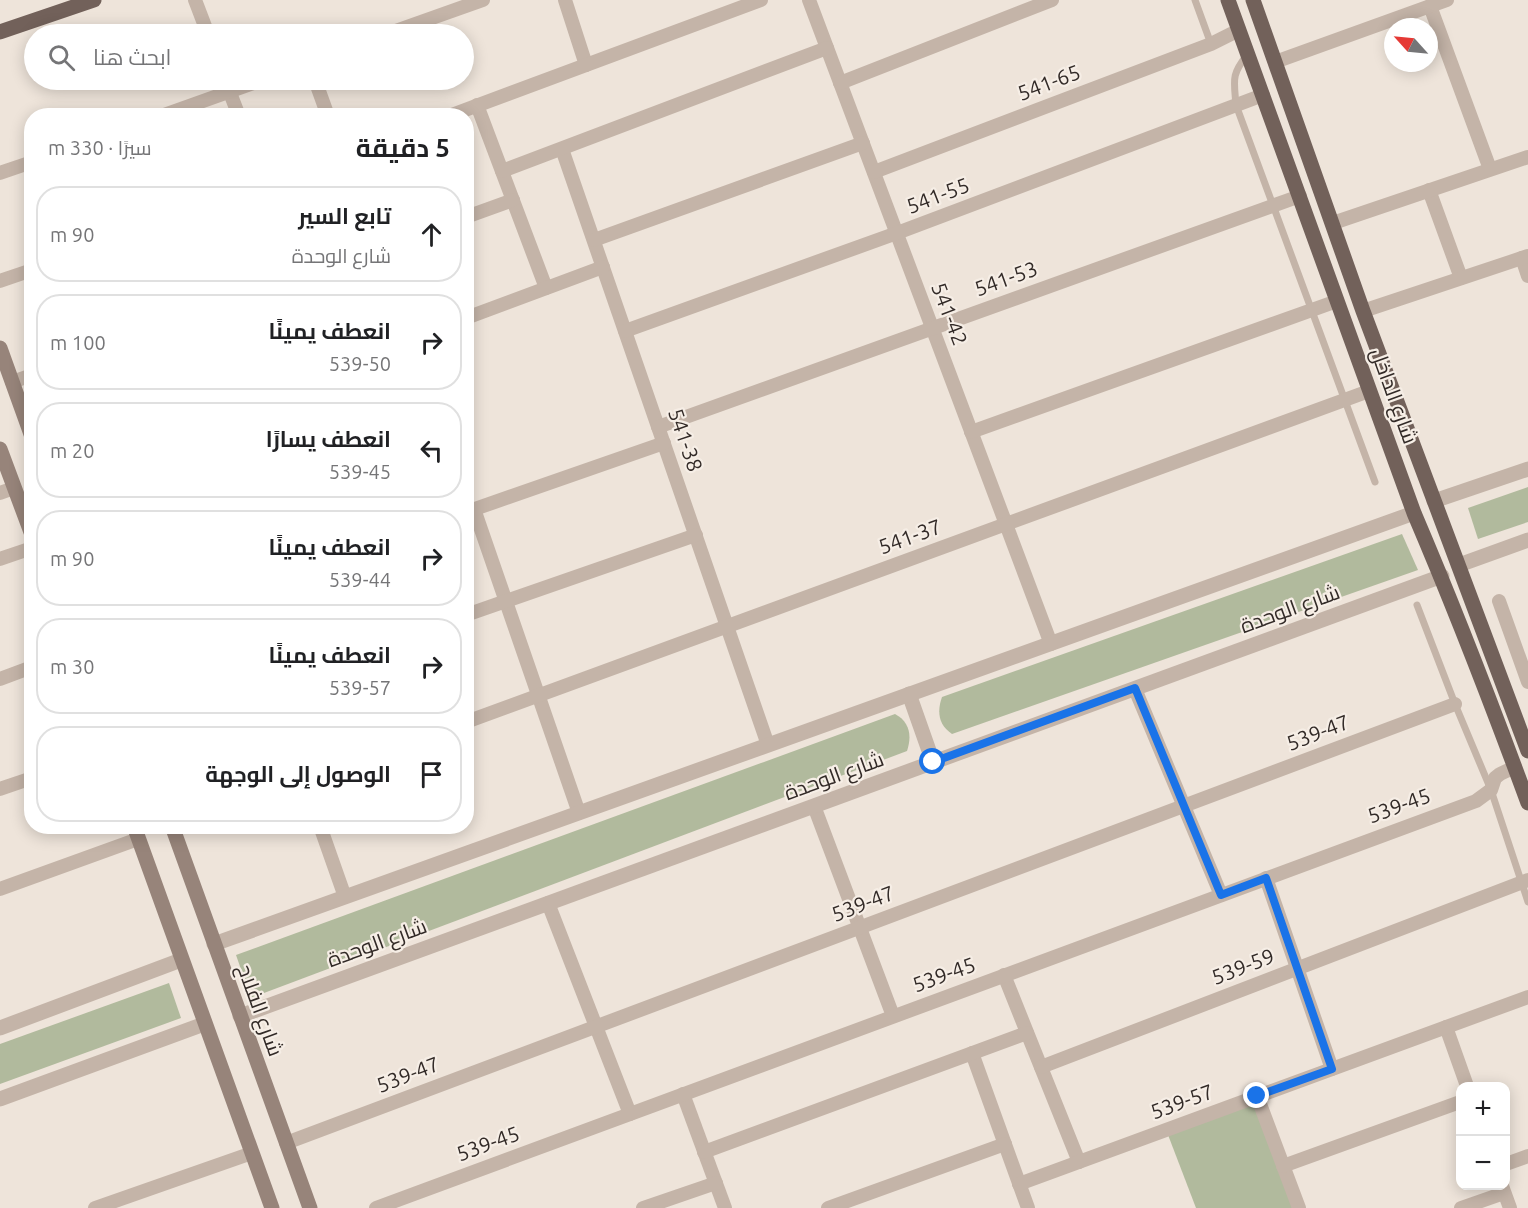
<!DOCTYPE html>
<html lang="ar">
<meta charset="utf-8">
<style>
body{margin:0;font-family:Ubuntu,Cairo,sans-serif;background:#f6f6f6;color:#202124;direction:rtl}
.controls{position:absolute;right:18px;bottom:18px;display:grid;overflow:hidden;border-radius:12px;box-shadow:0 3px 15px #0003}
.controls button{width:54px;height:54px;display:grid;place-items:center;padding:0;border:0;border-bottom:2px solid #e0e0e0;background:#fff;color:#202124;font:30px sans-serif}
.compass{position:absolute;left:1384px;top:18px;width:54px;height:54px;border-radius:50%;background:#fff;box-shadow:0 3px 15px #0003;rotate:297deg}
.stop{position:absolute;width:18px;height:18px;margin:-14px;border:4px solid #1a73e8;border-radius:50%;background:#fff}
.stop.end{background:#1a73e8;border-color:#fff;box-shadow:0 2px 6px #0008}
.list{margin:0;padding:0;list-style:none}
h2{display:flex;justify-content:space-between;align-items:center;height:78px;margin:0;padding:0 24px;font-size:26px}
h2 small{font-size:20px;font-weight:400;color:#757577}
.list li{display:grid;grid-template-columns:39px 1fr auto;gap:18px;align-items:center;box-sizing:border-box;height:96px;margin:0 12px 12px;padding:0 12px;border:2px solid #e0e0e0;border-radius:24px}
.list b{display:block;font-size:22px;white-space:nowrap}
.list p{margin:0;font-size:20px;white-space:nowrap;color:#757577}
.list em{font-size:20px;font-style:normal;color:#757577}
.icon{flex:none;width:33px;height:33px;fill:none;stroke:currentColor;stroke-width:2;stroke-linecap:round;stroke-linejoin:round}
.map{position:relative;flex:none;width:1528px;height:1208px;overflow:hidden;direction:ltr}
.search{position:absolute;background:#fff;box-shadow:0 3px 15px #0003;left:24px;top:24px;width:450px;height:66px;display:flex;align-items:center;gap:15px;box-sizing:border-box;padding:0 21px;border-radius:33px;color:#757577;font-size:22px}
.panel{position:absolute;background:#fff;box-shadow:0 3px 15px #0003;left:24px;top:108px;width:450px;height:726px;border-radius:24px;direction:rtl}
.map>svg:first-child{display:block}
.green{fill:#b1ba9d}
.lines{fill:none;stroke-linecap:round;stroke-linejoin:round}
.service{stroke:#c4b4a8;stroke-width:7}
.minor{stroke:#c4b4a8;stroke-width:14}
.tertiary{stroke:#c4b4a8;stroke-width:15}
.secondary{stroke:#97847a;stroke-width:15}
.primary{stroke:#72615a;stroke-width:15}
.route{stroke:#1a73e8;stroke-width:8}
.labels{text-anchor:middle;stroke-width:4.5;stroke-linejoin:round;paint-order:stroke}
.street-label{font-size:21px;fill:#322a27;stroke:#f6eee6}
</style>
<div class="map">
<svg width="1528" height="1208" viewBox="0 0 1528 1208">
<rect width="100%" height="100%" fill="#eee4da"/>
<!-- green -->
<g class="green">
<polygon points="1528,487 1528,522 1478,539 1468,508"/>
<path d="M1402,534L1418,570L952,734C938,725 937,711 942,697Z"/>
<path d="M895,714C910,722 912,736 907,751L251,998L236,955Z"/>
<polygon points="169,983 181,1018 0,1084 0,1044"/>
<polygon points="1257,1096 1299,1208 1196,1208 1165,1127"/>
</g>
<g class="lines">
<!-- service -->
<g class="service">
<polyline points="1195,0 1211,44"/>
<path d="M1247,55C1231,75 1234,80 1236,105L1375,482"/>
<polyline points="1417,605 1455,704 1491,790 1528,902"/>
</g>
<!-- minor -->
<g class="minor">
<polyline points="195,0 208,34"/>
<polyline points="565,0 586,65"/>
<polyline points="809,0 1051,644"/>
<polyline points="1430,6 1490,169"/>
<polyline points="387,34 483,0"/>
<polyline points="1275,62 1447,0"/>
<polyline points="225,80 239,116"/>
<polyline points="315,80 328,116"/>
<polyline points="840,83 1052,0"/>
<polyline points="477,105 546,288"/>
<polyline points="161,116 262,80"/>
<polyline points="449,116 761,0"/>
<polyline points="562,149 768,745"/>
<polyline points="502,171 827,48"/>
<polyline points="874,172 1211,44 1239,30"/>
<polyline points="0,173 32,162"/>
<polyline points="1429,190 1461,278"/>
<polyline points="466,217 513,200"/>
<polyline points="1333,223 1528,157"/>
<polyline points="594,240 863,143"/>
<polyline points="1522,258 1528,276"/>
<polyline points="0,281 32,270"/>
<polyline points="1363,311 1528,256"/>
<polyline points="466,318 603,267"/>
<polyline points="625,331 897,233 1263,95"/>
<polyline points="12,382 32,375"/>
<polyline points="658,427 1300,196"/>
<polyline points="971,432 1337,301"/>
<polyline points="0,493 14,488"/>
<polyline points="474,509 579,813"/>
<polyline points="466,512 664,443"/>
<polyline points="0,559 32,548"/>
<polyline points="1499,601 1528,682"/>
<polyline points="466,615 696,535"/>
<polyline points="0,679 32,667"/>
<polyline points="1135,689 1221,895"/>
<polyline points="466,722 1369,391"/>
<polyline points="0,789 32,778"/>
<polyline points="814,806 893,1016"/>
<polyline points="320,826 345,897"/>
<polyline points="1266,878 1332,1069"/>
<polyline points="0,889 138,839"/>
<polyline points="548,903 630,1114"/>
<polyline points="1004,975 1079,1162"/>
<polyline points="1446,1027 1467,1086"/>
<polyline points="972,1053 1028,1208"/>
<polyline points="1041,1067 1528,880"/>
<polyline points="683,1094 725,1208"/>
<polyline points="1257,1096 1299,1208"/>
<polyline points="286,1143 1455,704"/>
<polyline points="704,1152 1027,1033"/>
<polyline points="1506,1164 1528,1156"/>
<polyline points="1283,1166 1460,1102"/>
<polyline points="1019,1184 1528,997"/>
<polyline points="1502,1186 1510,1208"/>
<polyline points="95,1208 252,1153"/>
<polyline points="376,1208 1476,801 1491,790 1495,778 1500,774 1515,767"/>
<polyline points="643,1208 716,1183"/>
<polyline points="828,1208 1005,1144"/>
<polyline points="1461,1208 1504,1193"/>
</g>
<!-- tertiary -->
<g class="tertiary">
<polyline points="1434,501 1528,469"/>
<polyline points="1459,565 1528,540"/>
<polyline points="909,694 933,762"/>
<polyline points="214,944 1414,513"/>
<polyline points="240,1016 1442,576"/>
<polyline points="0,1028 181,960"/>
<polyline points="0,1099 204,1024"/>
</g>
<!-- secondary -->
<g class="secondary">
<polyline points="0,348 32,437"/>
<polyline points="0,449 32,535"/>
<polyline points="134,826 272,1208"/>
<polyline points="172,826 310,1208"/>
</g>
<!-- primary -->
<g class="primary">
<path d="M1228,0L1414,513C1455,609 1492,705 1528,803"/>
<polyline points="1253,0 1363,311 1528,751"/>
<polyline points="0,32 94,0"/>
</g>
</g>
<g class="lines">
<!-- route -->
<polyline class="route" points="933,762 1135,688 1221,895 1266,878 1332,1069 1257,1096"/>
</g>
<g class="labels">
<!-- street labels -->
<g class="street-label">
<text transform="translate(1049 83) rotate(-21)" y="7">541-65</text>
<text transform="translate(938 196) rotate(-21)" y="7">541-55</text>
<text transform="translate(1006 279) rotate(-20)" y="7">541-53</text>
<text transform="translate(949 314) rotate(69)" y="7">541-42</text>
<text transform="translate(1394 396) rotate(70)" y="7">شارع الداخل</text>
<text transform="translate(685 440) rotate(71)" y="7">541-38</text>
<text transform="translate(910 537) rotate(-20)" y="7">541-37</text>
<text transform="translate(1290 609) rotate(-20)" y="7">شارع الوحدة</text>
<text transform="translate(1318 733) rotate(-21)" y="7">539-47</text>
<text transform="translate(834 776) rotate(-20)" y="7">شارع الوحدة</text>
<text transform="translate(1399 806) rotate(-20)" y="7">539-45</text>
<text transform="translate(863 904) rotate(-21)" y="7">539-47</text>
<text transform="translate(377 943) rotate(-20)" y="7">شارع الوحدة</text>
<text transform="translate(1243 967) rotate(-21)" y="7">539-59</text>
<text transform="translate(944 975) rotate(-20)" y="7">539-45</text>
<text transform="translate(260 1010) rotate(70)" y="7">شارع الفلاح</text>
<text transform="translate(408 1075) rotate(-21)" y="7">539-47</text>
<text transform="translate(1182 1102) rotate(-20)" y="7">539-57</text>
<text transform="translate(488 1144) rotate(-20)" y="7">539-45</text>
</g>
</g>
</svg>
<div class="controls">
<button>+</button>
<button>−</button>
</div>
<svg class="compass" viewBox="-18 -18 36 36"><path d="M0-13l5 13h-10z" fill="#e53935"/><path d="M0 13l5-13h-10z" fill="#757577"/></svg>
<div class="stop" style="left:933px;top:762px"></div>
<div class="stop end" style="left:1257px;top:1096px"></div>
<div class="search"><svg class="icon" aria-label="search" viewBox="0 0 24 24"><circle cx="10" cy="10" r="6"/><path d="M15 15l6 6"/></svg>ابحث هنا</div>
<section class="panel">
<h2>5 دقيقة<small>سيرًا · 330 m</small></h2>
<ul class="list">
<li><svg class="icon" aria-label="ahead" viewBox="0 0 24 24"><path d="M12 20V5M6 11l6-6 6 6"/></svg><div><b>تابع السير</b><p>شارع الوحدة</p></div><em>90 m</em></li>
<li><svg class="icon" aria-label="right" viewBox="0 0 24 24"><path d="M7 20v-9h11M14 6l5 5-5 5"/></svg><div><b>انعطف يمينًا</b><p>539-50</p></div><em>100 m</em></li>
<li><svg class="icon" aria-label="left" viewBox="0 0 24 24"><path d="M17 20v-9H6M10 6l-5 5 5 5"/></svg><div><b>انعطف يسارًا</b><p>539-45</p></div><em>20 m</em></li>
<li><svg class="icon" aria-label="right" viewBox="0 0 24 24"><path d="M7 20v-9h11M14 6l5 5-5 5"/></svg><div><b>انعطف يمينًا</b><p>539-44</p></div><em>90 m</em></li>
<li><svg class="icon" aria-label="right" viewBox="0 0 24 24"><path d="M7 20v-9h11M14 6l5 5-5 5"/></svg><div><b>انعطف يمينًا</b><p>539-57</p></div><em>30 m</em></li>
<li><svg class="icon" aria-label="arrive" viewBox="0 0 24 24"><path d="M6 21V4h12l-3 4 3 4H6"/></svg><div><b>الوصول إلى الوجهة</b></div></li>
</ul>
</section>
</div>
